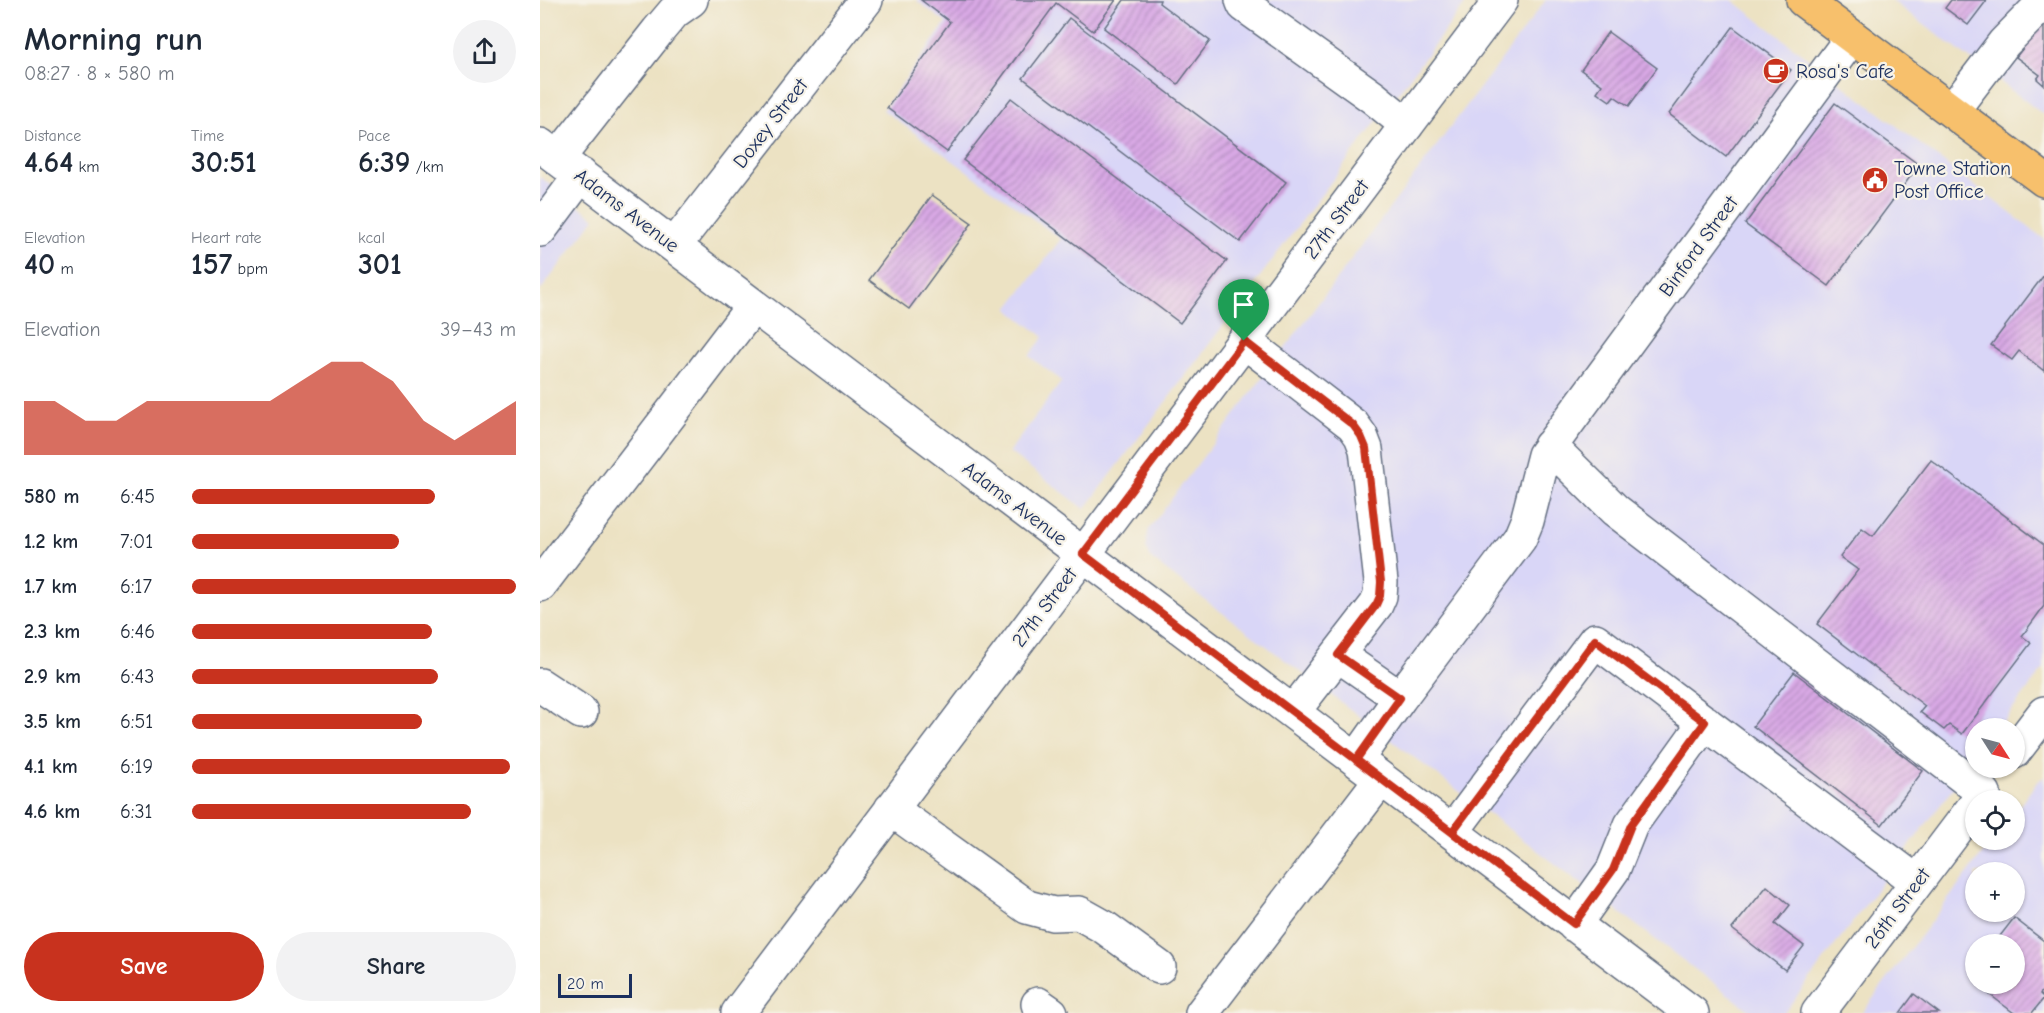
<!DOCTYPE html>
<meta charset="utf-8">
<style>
:root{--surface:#fff;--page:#f2f2f3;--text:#1f2937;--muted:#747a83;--accent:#c8321e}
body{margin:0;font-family:"Comic Neue",sans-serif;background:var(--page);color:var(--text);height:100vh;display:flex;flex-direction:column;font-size:22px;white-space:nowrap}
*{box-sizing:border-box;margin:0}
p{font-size:20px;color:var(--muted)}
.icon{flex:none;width:33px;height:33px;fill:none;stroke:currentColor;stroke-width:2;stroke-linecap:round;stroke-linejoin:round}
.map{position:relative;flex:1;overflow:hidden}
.panel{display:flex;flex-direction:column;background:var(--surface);width:540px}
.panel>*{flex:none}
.needle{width:39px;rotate:126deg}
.controls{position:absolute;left:1425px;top:718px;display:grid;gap:12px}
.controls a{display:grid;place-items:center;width:60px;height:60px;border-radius:50%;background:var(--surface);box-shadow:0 2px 4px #0004;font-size:30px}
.scale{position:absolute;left:18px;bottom:15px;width:74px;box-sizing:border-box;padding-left:6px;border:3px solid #1b2f5e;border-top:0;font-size:16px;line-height:21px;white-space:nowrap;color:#1b2f5e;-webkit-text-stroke:4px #f7f3e8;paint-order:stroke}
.pin{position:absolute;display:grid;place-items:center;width:51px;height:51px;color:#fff;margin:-62px -26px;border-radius:50% 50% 50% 0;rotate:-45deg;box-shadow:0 0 6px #0007}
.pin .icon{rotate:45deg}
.round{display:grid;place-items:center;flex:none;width:63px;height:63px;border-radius:32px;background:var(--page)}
.head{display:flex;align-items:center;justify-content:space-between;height:102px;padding:0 24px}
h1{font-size:33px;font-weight:700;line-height:45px}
.figures{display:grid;grid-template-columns:repeat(3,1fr);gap:9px;height:102px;padding:6px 24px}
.figures div{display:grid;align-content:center}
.figures b{font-size:30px;font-weight:700}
.figures small{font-size:16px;font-weight:400}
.figures p{font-size:16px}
.chart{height:168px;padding:12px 24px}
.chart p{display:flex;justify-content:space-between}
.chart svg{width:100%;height:108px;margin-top:6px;fill:var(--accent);opacity:.7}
.cta{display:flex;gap:12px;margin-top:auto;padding:12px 24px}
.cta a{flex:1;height:69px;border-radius:36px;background:var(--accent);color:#fff;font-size:24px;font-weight:700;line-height:69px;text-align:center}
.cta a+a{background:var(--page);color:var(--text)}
ul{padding:0 24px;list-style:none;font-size:20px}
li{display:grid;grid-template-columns:96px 72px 1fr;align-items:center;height:45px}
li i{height:15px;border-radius:8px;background:var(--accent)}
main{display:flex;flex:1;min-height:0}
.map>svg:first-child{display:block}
.built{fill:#d9d6f7;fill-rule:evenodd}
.building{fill:url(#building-hatch)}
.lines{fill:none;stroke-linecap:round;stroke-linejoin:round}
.minor-casing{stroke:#646e81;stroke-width:36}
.major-casing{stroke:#646e81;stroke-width:36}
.minor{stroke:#fff;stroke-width:33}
.major{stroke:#f7c06c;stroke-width:33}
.route-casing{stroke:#fff;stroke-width:12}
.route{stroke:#c8321e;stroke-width:8}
.labels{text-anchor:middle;stroke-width:4.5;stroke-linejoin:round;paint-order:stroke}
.poi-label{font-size:20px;fill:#1b2f5e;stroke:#f7f3e8;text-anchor:start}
.street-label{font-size:20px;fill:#1b2f5e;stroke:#f7f3e8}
</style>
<main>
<section class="panel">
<div class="head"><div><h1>Morning run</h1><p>08:27 · 8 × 580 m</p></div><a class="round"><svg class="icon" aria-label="share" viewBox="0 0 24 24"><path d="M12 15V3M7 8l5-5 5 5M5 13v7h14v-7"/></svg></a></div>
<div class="figures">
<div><p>Distance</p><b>4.64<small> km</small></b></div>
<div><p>Time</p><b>30:51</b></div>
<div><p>Pace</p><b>6:39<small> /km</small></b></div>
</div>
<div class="figures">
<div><p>Elevation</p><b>40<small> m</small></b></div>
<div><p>Heart rate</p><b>157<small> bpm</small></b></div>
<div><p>kcal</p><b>301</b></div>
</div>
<div class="chart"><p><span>Elevation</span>39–43 m</p>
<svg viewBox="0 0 160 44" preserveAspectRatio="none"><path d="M0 44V22L10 22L20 30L30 30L40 22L50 22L60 22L70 22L80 22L90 14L100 6L110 6L120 14L130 30L140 38L150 30L160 22V44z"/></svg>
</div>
<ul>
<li><b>580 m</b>6:45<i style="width:75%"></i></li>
<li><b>1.2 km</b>7:01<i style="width:64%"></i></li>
<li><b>1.7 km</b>6:17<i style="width:100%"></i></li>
<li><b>2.3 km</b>6:46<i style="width:74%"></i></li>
<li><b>2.9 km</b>6:43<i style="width:76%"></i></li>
<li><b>3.5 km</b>6:51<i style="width:71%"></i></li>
<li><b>4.1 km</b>6:19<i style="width:98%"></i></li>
<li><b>4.6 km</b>6:31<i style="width:86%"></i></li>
</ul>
<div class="cta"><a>Save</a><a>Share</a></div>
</section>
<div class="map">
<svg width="1504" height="1013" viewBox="0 0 1504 1013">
<defs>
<pattern id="building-hatch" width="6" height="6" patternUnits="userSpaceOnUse" patternTransform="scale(1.5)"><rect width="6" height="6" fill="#d9a9e5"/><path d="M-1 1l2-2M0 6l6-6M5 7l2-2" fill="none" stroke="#af8abd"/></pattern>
</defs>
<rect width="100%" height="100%" fill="#f7f3e8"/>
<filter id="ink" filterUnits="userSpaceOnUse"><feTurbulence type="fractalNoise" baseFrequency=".0167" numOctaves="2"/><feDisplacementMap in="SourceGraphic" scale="12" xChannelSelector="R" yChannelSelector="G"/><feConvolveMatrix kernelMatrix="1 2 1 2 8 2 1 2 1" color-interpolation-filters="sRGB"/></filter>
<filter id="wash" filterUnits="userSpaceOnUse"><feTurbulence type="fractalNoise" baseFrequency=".008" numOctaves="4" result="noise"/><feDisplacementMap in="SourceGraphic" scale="24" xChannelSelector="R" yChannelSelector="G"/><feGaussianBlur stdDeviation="1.35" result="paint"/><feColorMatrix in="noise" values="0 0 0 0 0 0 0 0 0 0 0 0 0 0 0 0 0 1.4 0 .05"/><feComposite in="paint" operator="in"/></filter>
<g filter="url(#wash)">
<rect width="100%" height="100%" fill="#ece2c3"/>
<path class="built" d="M 376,0 L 928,0 L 545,509 L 469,452 L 522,381 L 489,356 L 504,337 L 468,309 L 521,239 L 343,110 L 406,23 Z
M 1006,0 L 1192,0 L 1504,239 L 1504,668 L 1458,729 L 1436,729 L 1435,759 L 1244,1013 L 1213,1013 L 611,559 L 606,547 L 606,541 L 609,529 Z
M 1351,0 L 1504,0 L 1504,115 L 1462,83 Z
M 0,177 L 55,218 L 0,291 Z
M 1504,777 L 1504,1013 L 1322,1013 L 1453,840 L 1474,840 L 1475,812 L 1497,782 ZM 1436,873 L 1474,873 L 1474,912 L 1436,912 ZM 1436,945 L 1474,945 L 1474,984 L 1436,984 Z"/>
<g id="blocks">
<path class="building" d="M 381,0 L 576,0 L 553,31 L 516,3 L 407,152 L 347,108 L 410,22 Z
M 584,0 L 620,0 L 619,3 L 670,41 L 638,84 L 564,28 Z
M 1411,0 L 1447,0 L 1428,25 L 1405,8 Z
M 529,18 L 746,182 L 700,242 L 483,78 Z
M 1504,21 L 1504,85 L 1497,79 L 1500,75 L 1476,57 Z
M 1193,27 L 1251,70 L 1186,157 L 1129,114 Z
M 1068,32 L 1117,68 L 1089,106 L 1074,96 L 1070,101 L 1057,92 L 1062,85 L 1041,70 Z
M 471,98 L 687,261 L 640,323 L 423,160 Z
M 1295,103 L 1379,165 L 1289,286 L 1205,224 Z
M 392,195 L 432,223 L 369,309 L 329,280 Z
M 1504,275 L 1504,371 L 1479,351 L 1472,360 L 1451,345 Z
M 1391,460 L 1504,545 L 1504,606 L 1482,636 L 1491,643 L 1422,734 L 1409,725 L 1404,730 L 1380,712 L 1385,706 L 1277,624 L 1318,570 L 1300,557 L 1322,528 L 1333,536 Z
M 1254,672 L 1383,771 L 1342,825 L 1213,726 Z
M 1227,886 L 1250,905 L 1235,924 L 1264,946 L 1245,970 L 1192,929 Z
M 1474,918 L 1504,941 L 1504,989 L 1500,994 L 1504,998 L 1492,1013 L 1474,1013 L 1445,991 L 1451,984 L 1474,984 L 1474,945 L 1453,945 Z
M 1374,994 L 1399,1013 L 1360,1013 Z"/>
</g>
</g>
<g filter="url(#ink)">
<use href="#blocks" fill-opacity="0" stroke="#646e81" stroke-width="1.5"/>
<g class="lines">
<defs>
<path id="minor" d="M 702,0 L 704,5 L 834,98 L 867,125
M 1412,111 L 1464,43 L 1504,2
M 0,145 L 1152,1013
M 18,158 L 118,31 L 134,12 L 151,0
M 0,230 L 41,175
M 134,246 L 326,0
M 704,341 L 813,425 L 821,436 L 826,449 L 841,582 L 840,596 L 836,605 L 753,712
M 1010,446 L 1075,510 L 1444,793
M 0,585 L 213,306
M 798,655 L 860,698 L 816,760
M 0,685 L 41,712
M 860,698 L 980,538 L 987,521 L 1004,455 L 1312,37
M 1474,752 L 1504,713
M 351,809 L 487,907 L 513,914 L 539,913 L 564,927 L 619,967
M 912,832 L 1055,640 L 1377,882
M 1034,925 L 1073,870 L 1091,825 L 1165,722
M 498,1004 L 511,1013
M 198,1013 L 961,0
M 662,1013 L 841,779
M 1278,1013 L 1436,804"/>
<path id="major" d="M 1263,0 L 1504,180"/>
</defs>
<use href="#minor" class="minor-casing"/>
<use href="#major" class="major-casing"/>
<use href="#minor" class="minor"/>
<use href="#major" class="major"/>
</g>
</g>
<g class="lines" filter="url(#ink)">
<defs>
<path id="route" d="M 704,341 L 543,554 L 912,832 L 1055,640 L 1165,722 L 1091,825 L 1073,870 L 1034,924 C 962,870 889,815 816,760 L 860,698 L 798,655 L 836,605 L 840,596 L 841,582 L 826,448 L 821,436 L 813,425 L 704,341"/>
</defs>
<use href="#route" class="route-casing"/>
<use href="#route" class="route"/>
</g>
<defs>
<symbol id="cafe-disc" viewBox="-11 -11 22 22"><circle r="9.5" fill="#c8321e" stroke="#f7f3e8"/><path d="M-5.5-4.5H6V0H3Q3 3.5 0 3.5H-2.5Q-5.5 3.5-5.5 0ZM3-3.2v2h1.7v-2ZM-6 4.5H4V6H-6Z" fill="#fff"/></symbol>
<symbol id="civic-disc" viewBox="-11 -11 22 22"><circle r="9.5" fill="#c8321e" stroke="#f7f3e8"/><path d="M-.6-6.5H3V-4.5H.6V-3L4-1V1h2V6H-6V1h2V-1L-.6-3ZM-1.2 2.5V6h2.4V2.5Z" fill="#fff"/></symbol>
</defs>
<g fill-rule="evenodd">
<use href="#cafe-disc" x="1221" y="56" width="30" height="30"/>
<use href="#civic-disc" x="1320" y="165" width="30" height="30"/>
</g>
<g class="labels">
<g class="poi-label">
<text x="1256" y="78">Rosa's Cafe</text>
<text x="1354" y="175">Towne Station<tspan x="1354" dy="23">Post Office</tspan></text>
</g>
<g class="street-label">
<text transform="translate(230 123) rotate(-52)" y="7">Doxey Street</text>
<text transform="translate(87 210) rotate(37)" y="7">Adams Avenue</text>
<text transform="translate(796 219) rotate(-53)" y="7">27th Street</text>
<text transform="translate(1158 246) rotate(-54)" y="7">Binford Street</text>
<text transform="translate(475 503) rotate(37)" y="7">Adams Avenue</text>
<text transform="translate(504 607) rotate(-53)" y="7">27th Street</text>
<text transform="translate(1357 908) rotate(-53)" y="7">26th Street</text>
</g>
</g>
</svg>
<div class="controls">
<a><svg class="needle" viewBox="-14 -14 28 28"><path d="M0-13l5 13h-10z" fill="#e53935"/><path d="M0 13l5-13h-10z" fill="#747a83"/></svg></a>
<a><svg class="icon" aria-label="locate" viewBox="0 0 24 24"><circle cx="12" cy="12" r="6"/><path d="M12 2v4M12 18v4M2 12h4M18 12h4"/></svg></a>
<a>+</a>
<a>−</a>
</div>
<div class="scale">20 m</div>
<div class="pin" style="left:704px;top:341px;background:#1e9e55"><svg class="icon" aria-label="arrive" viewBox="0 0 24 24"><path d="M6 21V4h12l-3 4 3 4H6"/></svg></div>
</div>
</main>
